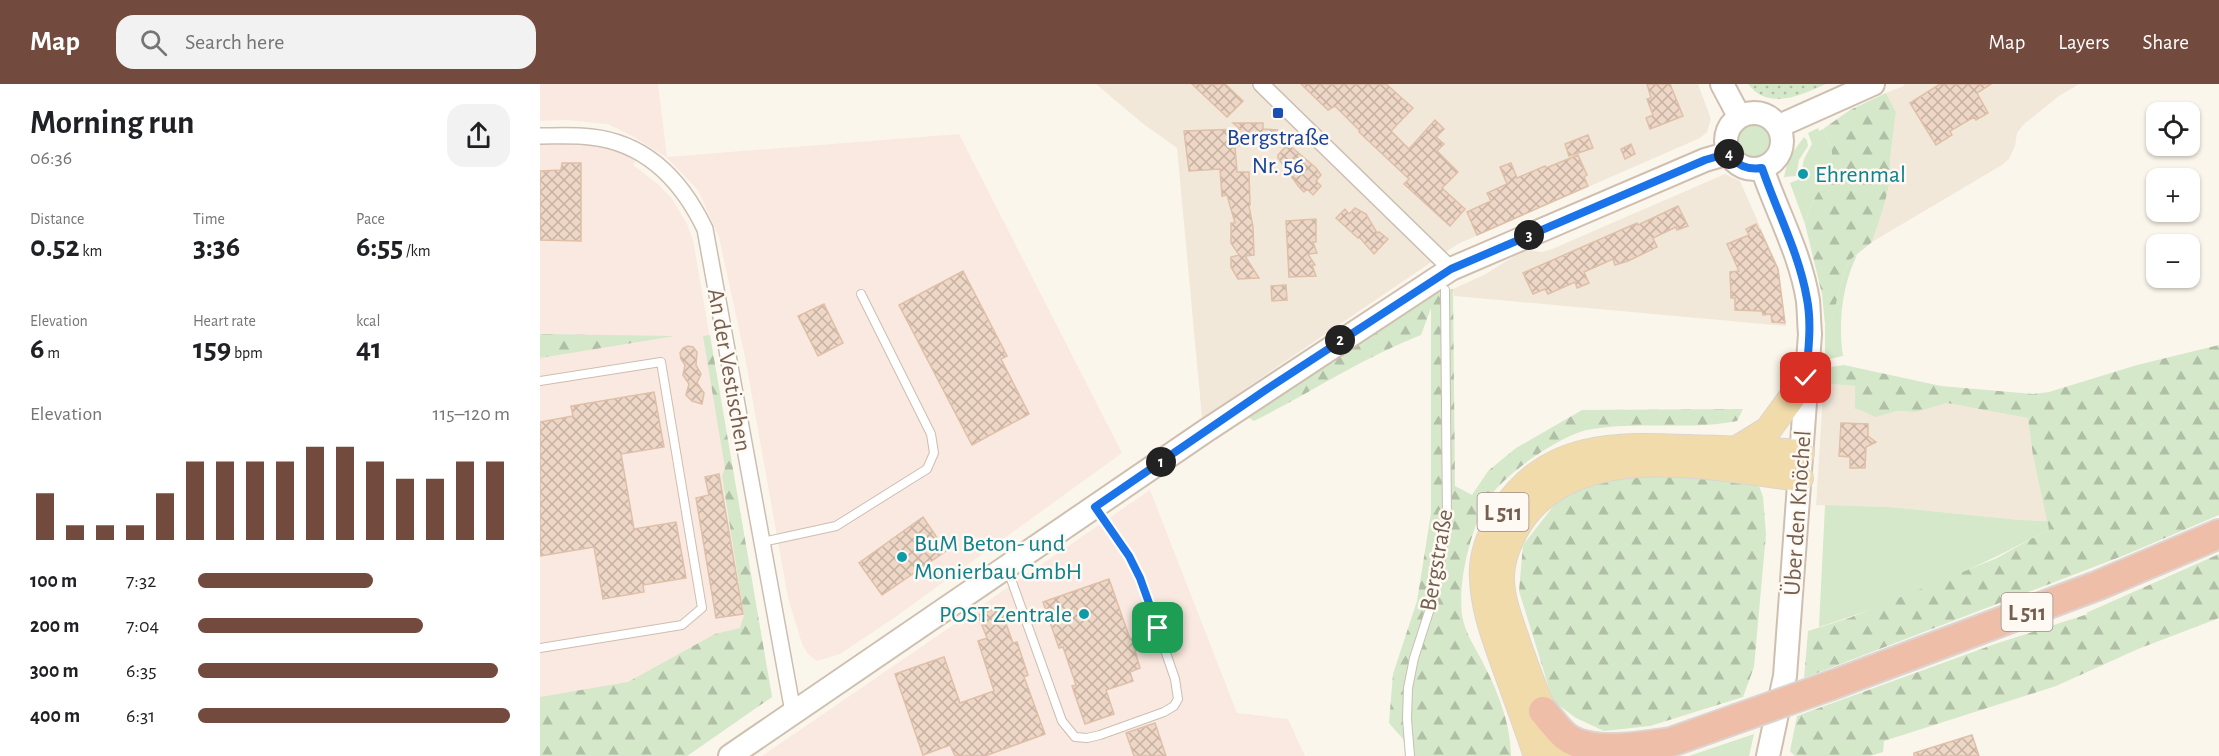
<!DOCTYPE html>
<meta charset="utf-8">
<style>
:root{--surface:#fff;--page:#f2f2f2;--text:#202124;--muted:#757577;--accent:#734b3e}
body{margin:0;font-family:"Alegreya Sans",sans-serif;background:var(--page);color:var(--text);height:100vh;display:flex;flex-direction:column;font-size:22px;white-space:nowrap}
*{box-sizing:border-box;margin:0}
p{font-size:20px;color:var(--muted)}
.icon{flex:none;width:33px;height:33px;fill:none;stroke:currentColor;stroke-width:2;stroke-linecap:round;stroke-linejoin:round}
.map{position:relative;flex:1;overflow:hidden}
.details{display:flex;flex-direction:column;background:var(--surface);width:540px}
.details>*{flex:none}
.controls{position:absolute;left:1606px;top:18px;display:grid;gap:12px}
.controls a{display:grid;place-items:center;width:54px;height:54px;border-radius:12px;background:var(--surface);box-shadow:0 2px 4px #0004;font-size:30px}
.pin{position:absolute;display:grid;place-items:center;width:51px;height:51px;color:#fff;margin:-26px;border-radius:12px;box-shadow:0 3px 9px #0006}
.km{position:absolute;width:30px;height:30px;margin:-15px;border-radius:50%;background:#222;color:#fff;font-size:16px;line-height:30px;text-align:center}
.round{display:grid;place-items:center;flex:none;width:63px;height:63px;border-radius:18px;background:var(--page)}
.head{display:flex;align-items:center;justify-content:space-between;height:102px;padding:0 30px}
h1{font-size:33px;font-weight:700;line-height:45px}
.stats{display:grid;grid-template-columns:repeat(3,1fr);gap:9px;height:102px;padding:6px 30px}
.stats div{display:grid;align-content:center}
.stats b{font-size:30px;font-weight:700}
.stats small{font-size:16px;font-weight:400}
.stats p{font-size:16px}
.chart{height:168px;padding:12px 30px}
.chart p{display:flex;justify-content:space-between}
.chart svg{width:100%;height:108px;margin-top:6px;stroke:var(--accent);stroke-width:6}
ul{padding:0 30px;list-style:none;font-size:20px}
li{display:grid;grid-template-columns:96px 72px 1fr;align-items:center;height:45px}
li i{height:15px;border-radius:8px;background:var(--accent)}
header{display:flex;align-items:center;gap:36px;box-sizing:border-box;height:84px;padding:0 30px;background:var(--accent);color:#fff}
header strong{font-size:28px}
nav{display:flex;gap:33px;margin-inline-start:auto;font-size:21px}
.search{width:420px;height:54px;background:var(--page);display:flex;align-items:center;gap:15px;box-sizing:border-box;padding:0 21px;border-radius:18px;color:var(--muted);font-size:22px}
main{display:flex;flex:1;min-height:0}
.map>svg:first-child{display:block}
.residential{fill:#f2e8da}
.commercial{fill:#fae9e0}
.grass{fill:#d5e8ca}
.forest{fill:url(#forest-firs)}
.park{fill:url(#park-dots)}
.building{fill:url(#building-cross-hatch);stroke:#dfbfa7;stroke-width:1.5}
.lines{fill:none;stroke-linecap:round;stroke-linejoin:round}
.lane-casing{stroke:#ccbeb2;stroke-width:10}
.street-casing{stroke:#ccbeb2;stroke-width:18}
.secondary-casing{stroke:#cfbfb0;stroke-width:26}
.primary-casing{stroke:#dbd5d2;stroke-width:28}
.highway-casing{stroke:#dbd5d2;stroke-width:32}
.lane{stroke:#fff;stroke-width:8}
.street{stroke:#fff;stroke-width:15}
.secondary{stroke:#fff;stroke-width:22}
.primary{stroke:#f2dbab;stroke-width:26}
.highway{stroke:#eebea9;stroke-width:28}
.highway-bridge-casing{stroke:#dbd5d2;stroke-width:32;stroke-linecap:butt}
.highway-bridge{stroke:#eebea9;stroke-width:28}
.route-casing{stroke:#fff;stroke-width:12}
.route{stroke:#1a73e8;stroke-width:8}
.transit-dot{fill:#1a4fb4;stroke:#fef9f2;stroke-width:2}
.culture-dot{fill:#0f9aa8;stroke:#fef9f2;stroke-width:2}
.labels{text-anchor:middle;stroke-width:5;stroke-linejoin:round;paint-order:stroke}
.shield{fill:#fef9f2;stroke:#9d8d81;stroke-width:1.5}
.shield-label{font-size:22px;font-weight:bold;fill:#745f50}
.transit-label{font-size:24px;fill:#164399;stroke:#fef9f2}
.culture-label{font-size:24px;fill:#0d838f;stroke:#fef9f2;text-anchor:start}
.street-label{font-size:24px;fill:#745f50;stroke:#fef9f2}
</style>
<header>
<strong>Map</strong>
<div class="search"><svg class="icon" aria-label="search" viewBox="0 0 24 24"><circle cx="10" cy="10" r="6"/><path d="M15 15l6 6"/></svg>Search here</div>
<nav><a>Map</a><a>Layers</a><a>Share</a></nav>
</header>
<main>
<section class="details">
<div class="head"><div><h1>Morning run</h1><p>06:36</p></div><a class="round"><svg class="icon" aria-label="share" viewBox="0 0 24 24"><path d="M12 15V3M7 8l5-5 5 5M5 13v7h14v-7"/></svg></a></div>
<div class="stats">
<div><p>Distance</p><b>0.52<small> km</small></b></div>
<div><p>Time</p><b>3:36</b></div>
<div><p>Pace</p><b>6:55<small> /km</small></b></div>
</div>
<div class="stats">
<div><p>Elevation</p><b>6<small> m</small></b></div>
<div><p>Heart rate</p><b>159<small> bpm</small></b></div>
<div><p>kcal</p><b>41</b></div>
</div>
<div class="chart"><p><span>Elevation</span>115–120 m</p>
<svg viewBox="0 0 160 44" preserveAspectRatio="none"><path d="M5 44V25M15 44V38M25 44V38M35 44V38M45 44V25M55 44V12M65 44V12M75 44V12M85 44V12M95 44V6M105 44V6M115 44V12M125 44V19M135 44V19M145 44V12M155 44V12"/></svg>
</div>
<ul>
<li><b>100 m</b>7:32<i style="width:56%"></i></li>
<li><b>200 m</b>7:04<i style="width:72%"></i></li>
<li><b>300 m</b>6:35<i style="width:96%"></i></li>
<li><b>400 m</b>6:31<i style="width:100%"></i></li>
</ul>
</section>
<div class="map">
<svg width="1679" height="672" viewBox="0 0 1679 672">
<defs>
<pattern id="forest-firs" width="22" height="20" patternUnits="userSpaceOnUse" patternTransform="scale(1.5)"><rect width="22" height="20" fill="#d5e8ca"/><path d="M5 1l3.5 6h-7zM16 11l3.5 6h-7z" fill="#b1bfa6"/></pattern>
<pattern id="park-dots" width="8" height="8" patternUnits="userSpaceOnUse" patternTransform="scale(1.5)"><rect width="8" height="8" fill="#d5e8ca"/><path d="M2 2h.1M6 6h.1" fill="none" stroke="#b1bfa6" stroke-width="1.8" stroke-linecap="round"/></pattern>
<pattern id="building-cross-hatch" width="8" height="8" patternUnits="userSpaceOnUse" patternTransform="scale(1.5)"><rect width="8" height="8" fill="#eed7c6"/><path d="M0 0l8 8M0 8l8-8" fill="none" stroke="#c5b2a3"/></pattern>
</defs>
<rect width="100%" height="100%" fill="#fbf6eb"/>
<path class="residential" d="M 556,0 L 1158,0 L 1171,35 L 1167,48 L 1160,54 L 918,160 L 662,334 L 637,64 L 602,39 Z
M 1364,0 L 1539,0 L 1519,12 L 1483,41 L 1477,49 L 1475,62 L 1469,75 L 1462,81 L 1332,158 L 1344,122 L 1351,92 L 1350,75 L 1356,28 L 1346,9 L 1364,2 Z
M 1185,90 L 1200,97 L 1238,183 L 1246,242 L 914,212 L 913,205 L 944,191 L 976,171 L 989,166 L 1002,168 L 1012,165 Z
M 1291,292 L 1292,300 L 1315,302 L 1356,327 L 1376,328 L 1407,319 L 1489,334 L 1493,372 L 1508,437 L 1480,436 L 1350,423 L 1276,421 L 1284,293 Z"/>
<path class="commercial" d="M 0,0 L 118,0 L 127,73 L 419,50 L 582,369 L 354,534 L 300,570 L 277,577 L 268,570 L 262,560 L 248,514 L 205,273 L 179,153 L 158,106 L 126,73 L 92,52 L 68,40 L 26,36 L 0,37 Z
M 0,60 L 58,62 L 92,73 L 96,76 L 93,81 L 119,101 L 132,115 L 147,140 L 153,156 L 232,613 L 147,672 L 0,672 Z
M 610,406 L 697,629 L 748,635 L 765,672 L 222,672 Z"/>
<path class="grass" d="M1196 56a17 17 0 1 1 34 0a17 17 0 1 1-34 0Z
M 1278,44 L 1279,47 L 1283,45 C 1309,87 1272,102 1265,140 L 1250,99 L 1260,95 L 1264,75 L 1272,60 L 1268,49 Z
M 1264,53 L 1267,56 L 1268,62 L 1259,76 L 1256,92 L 1244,93 L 1248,75 Z
M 1317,171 C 1302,202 1298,239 1303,272 L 1285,276 L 1285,240 L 1289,245 L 1305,185 L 1310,176 Z
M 1285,421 L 1350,423 L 1480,436 L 1508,437 L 1509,445 C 1437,485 1358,518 1279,543 Z
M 1214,650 L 1209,672 L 1149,672 Z"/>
<path class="forest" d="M 1346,9 L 1356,28 L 1350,75 L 1351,92 L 1344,122 L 1332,158 L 1310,176 L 1305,185 L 1289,246 L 1285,240 L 1282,210 L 1265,140 C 1272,102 1309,87 1283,45 L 1310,26 Z
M 913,205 L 915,402 L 932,411 L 948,387 L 976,364 L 1042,326 L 1203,325 L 1197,337 C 1148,347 1097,336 1047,346 C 1019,352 958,394 945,420 C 930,450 918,497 922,531 C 925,551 938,567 946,585 C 959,610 971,643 971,672 L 868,672 L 863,655 L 849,639 L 853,590 L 877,517 L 891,429 L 891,224 L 881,251 C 822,274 770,309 714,337 L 709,334 L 889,211 Z
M 0,250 L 135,252 L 0,274 Z
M 170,251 L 232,613 L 147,672 L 0,672 L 0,613 L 88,598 L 175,550 L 200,544 L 204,531 L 182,392 L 185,384 L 163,252 Z
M 1679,261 L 1679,431 L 1585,471 L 1264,594 L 1268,547 L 1309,534 L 1457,474 L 1509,445 L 1493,372 L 1488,334 L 1407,319 L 1376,328 L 1356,327 L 1336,333 L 1315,324 L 1315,302 L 1291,300 L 1291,283 L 1304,281 L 1401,302 L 1493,310 L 1509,308 L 1597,281 Z
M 1104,386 L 1218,399 L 1223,413 L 1226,450 L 1214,583 L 1203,613 L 1110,642 L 1064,647 L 1036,634 L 1013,617 L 979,507 L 983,461 L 1026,406 Z
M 1679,470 L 1679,534 L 1598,565 L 1516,602 L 1344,657 L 1343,668 L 1330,672 L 1255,672 L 1250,667 L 1257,632 L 1455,560 L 1548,530 L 1546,529 Z"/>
<path class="park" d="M 1208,0 L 1286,0 C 1262,11 1228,27 1208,0 Z"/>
<path class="building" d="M 652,0 L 685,0 L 703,17 L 687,33 Z
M 761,0 L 846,0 L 873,24 L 851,47 L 869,65 L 895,36 L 904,45 L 896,53 L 904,60 L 897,67 L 918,88 L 902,104 L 925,125 L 910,142 L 864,100 L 869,95 L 819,48 L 820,47 L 795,22 L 788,26 Z
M 1107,0 L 1130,0 L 1143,32 L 1110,45 L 1106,34 L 1113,31 L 1107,15 L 1111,14 Z
M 1400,0 L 1451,0 L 1437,9 L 1448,29 L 1436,36 L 1434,33 L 1410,47 L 1412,51 L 1396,61 L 1370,19 Z
M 693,39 L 723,39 L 723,45 L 738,46 L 710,57 L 703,57 L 703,60 L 695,63 L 697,88 L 709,88 L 710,121 L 709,122 L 713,143 L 714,171 L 705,172 L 719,194 L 698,195 L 691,183 L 691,173 L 699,171 L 691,159 L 691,139 L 695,139 L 687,111 L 682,112 L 680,85 L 649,87 L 644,47 L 700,45 Z
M 1048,51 L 1053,64 L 1029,72 L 1025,60 Z
M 748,60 L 776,84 L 781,91 L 776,97 L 781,102 L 773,111 L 767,105 L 764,108 L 759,103 L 738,74 L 738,71 Z
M 1091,60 L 1095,70 L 1085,75 L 1081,65 Z
M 1038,71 L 1047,91 L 1044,93 L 1048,102 L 937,151 L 927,128 L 951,117 L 947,109 L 967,100 L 960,83 L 971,79 L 977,94 L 1005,82 L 1006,84 Z
M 22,79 L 41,79 L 41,157 L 0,156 L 0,87 L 21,86 Z
M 1138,122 L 1148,142 L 1137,146 L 1136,143 L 1113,154 L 1117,163 L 1088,177 L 1075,181 L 1073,175 L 1044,188 L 1049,199 L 1037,204 L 1035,198 L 1008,210 L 1005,205 L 993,210 L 983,189 L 1097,139 L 1098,141 Z
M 815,124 L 826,130 L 837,149 L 839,148 L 848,155 L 834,170 L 820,154 L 818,154 L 796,134 L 805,125 L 809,130 Z
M 776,135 L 776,158 L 773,158 L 777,169 L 768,170 L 775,181 L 772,181 L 776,192 L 749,193 L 746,137 Z
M 1216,140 L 1219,146 L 1220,146 L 1238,185 L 1245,239 L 1232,238 L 1231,230 L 1223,231 L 1222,227 L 1195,226 L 1195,214 L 1191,214 L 1190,188 L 1199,187 L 1187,160 L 1209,151 L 1206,145 Z
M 423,187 L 467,272 L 461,275 L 489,330 L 432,361 L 359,221 Z
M 746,201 L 747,216 L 732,217 L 731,202 Z
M 284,220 L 303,259 L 278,272 L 258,232 Z
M 148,262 L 153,263 L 157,268 L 156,281 L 161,290 L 157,299 L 164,309 L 162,320 L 152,317 L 146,311 L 149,300 L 143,291 L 145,281 L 141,275 L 140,269 L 143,264 Z
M 114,308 L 124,363 L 81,370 L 94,445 L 136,438 L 146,494 L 103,501 L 104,508 L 63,515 L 54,463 L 0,472 L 0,338 L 33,332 L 31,322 Z
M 1301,339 L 1328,340 L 1328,352 L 1336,358 L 1326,363 L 1325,384 L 1310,384 L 1310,373 L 1299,372 Z
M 179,390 L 203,530 L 176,534 L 156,414 L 169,411 L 165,393 Z
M 383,433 L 406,467 L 342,511 L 319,479 Z
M 569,495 L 590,555 L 608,549 L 613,561 L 595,567 L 600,584 L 590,588 L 593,597 L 566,606 L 574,630 L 545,640 L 532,602 L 536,601 L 523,563 L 519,564 L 503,518 Z
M 460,523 L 473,559 L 477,558 L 488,591 L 484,593 L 505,650 L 445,672 L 415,672 L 410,661 L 383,671 L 355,590 L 404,573 L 420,619 L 454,607 L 438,557 L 447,554 L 438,531 Z
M 615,639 L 626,672 L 594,672 L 586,649 Z
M 1432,651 L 1439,672 L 1374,672 L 1374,669 Z"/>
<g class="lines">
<defs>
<path id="lane" d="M 0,297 L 121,278 L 162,524 L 142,541 L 0,564
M 222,458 L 296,442 L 387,385 L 394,369 L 391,350 L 321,210
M 467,484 L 522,637 L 535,653 L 547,654 L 560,651 L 624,628 L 634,622 L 638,615 L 635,595 L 600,494 L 589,473 L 557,426
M 870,672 L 867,635 L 868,604 L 874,574 L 896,506 L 907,436 L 905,206"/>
<path id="street" d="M 721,0 L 911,185
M 0,52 C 17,52 34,51 51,53 C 106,59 142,97 165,145 L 253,628"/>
<path id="secondary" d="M 1182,0 L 1199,32
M1186 57a28 28 0 1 1 56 0a28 28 0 1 1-56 0Z
M 1239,42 L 1333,0
M 1222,84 C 1237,128 1261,171 1268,217 C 1269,228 1269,239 1270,250 L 1245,592 L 1228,672
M 190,672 L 664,348 L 911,185 L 1165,76 L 1189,69"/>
<path id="primary" d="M 1197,365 L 1228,346 L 1266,294
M 997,672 C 987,642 976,612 965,582 C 955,553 944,526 943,494 C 941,470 952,446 964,426 C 1008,359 1077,361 1147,364 C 1185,365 1223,366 1261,369
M 1021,672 C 1006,635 991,599 978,561 C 971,539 960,515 961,491 C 962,468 975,442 990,425 C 1054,355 1176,384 1260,394"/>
<path id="highway" d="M 1292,601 L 1559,501 L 1679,450
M 1003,627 C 1010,635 1017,645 1025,652 C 1050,672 1102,662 1131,658
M 1114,664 L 1196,635"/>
</defs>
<use href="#lane" class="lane-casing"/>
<use href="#street" class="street-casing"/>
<use href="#secondary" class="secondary-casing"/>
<use href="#primary" class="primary-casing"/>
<use href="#highway" class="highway-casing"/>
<use href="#lane" class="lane"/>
<use href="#street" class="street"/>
<use href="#secondary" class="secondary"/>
<use href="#primary" class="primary"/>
<use href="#highway" class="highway"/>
<defs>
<path id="highway-bridge" d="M 1196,635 L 1292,601"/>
</defs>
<use href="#highway-bridge" class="highway-bridge-casing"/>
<use href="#highway-bridge" class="highway-bridge"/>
</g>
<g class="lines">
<defs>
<path id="route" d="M 618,544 L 600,494 L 589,472 L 555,423 L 727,305 L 911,185 L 1165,76 L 1189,69 C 1197,82 1207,86 1222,84 C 1237,128 1259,169 1267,215 C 1272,241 1268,268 1266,294"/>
</defs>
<use href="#route" class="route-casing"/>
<use href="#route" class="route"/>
</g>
<rect class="transit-dot" x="732" y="23" width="12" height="12" rx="3"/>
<g class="culture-dot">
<circle cx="1263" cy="90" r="6"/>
<circle cx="362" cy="473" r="6"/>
<circle cx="544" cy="530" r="6"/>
</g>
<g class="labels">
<g class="shield">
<rect x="937.5" y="409" width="51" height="38" rx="4.5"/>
<rect x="1461.5" y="509" width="51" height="38" rx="4.5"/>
</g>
<g class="shield-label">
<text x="963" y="436">L 511</text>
<text x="1487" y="536">L 511</text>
</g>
<g class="transit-label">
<text x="738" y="61">Bergstraße<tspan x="738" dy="28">Nr. 56</tspan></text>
</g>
<g class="culture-label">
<text x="1275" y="98">Ehrenmal</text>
<text x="374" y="467">BuM Beton- und<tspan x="374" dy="28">Monierbau GmbH</tspan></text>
<text x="532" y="538" text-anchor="end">POST Zentrale</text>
</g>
<g class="street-label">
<text transform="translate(190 286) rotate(80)" y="8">An der Vestischen</text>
<text transform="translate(1257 429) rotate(-86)" y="8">Über den Knöchel</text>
<text transform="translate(896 476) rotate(-80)" y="8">Bergstraße</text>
</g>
</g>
</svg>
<div class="controls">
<a><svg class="icon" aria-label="locate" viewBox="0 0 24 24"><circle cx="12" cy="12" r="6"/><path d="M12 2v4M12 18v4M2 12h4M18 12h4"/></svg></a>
<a>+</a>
<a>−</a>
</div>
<div class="pin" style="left:618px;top:544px;background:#1e9e55"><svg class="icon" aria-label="arrive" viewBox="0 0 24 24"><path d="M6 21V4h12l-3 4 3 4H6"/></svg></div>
<div class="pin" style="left:1266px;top:294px;background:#d93025"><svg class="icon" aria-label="check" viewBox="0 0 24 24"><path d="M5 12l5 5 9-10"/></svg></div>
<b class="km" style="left:621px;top:378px">1</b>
<b class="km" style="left:800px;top:256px">2</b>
<b class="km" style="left:989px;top:151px">3</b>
<b class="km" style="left:1189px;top:70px">4</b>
</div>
</main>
